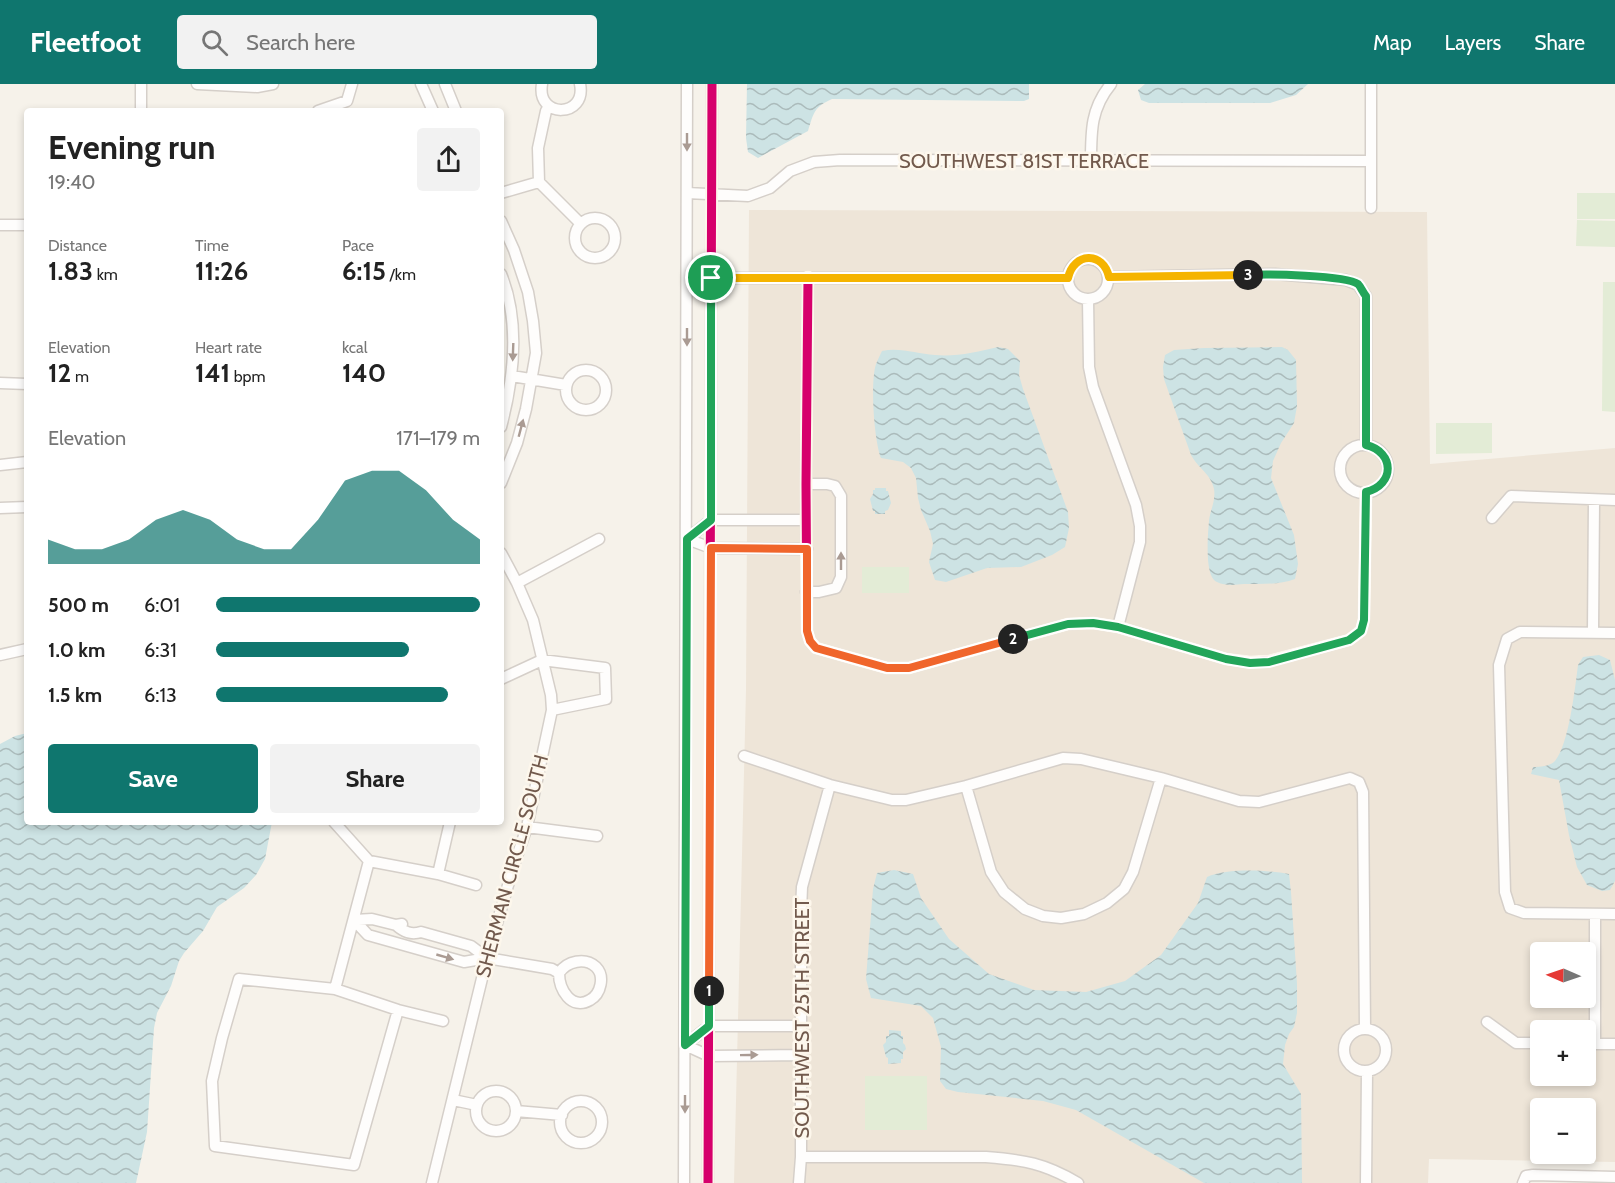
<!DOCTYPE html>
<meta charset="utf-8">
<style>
:root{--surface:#fff;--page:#f2f2f2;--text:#222;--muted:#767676;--accent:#0f766e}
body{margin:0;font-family:Cabin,sans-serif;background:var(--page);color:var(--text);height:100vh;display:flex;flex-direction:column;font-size:22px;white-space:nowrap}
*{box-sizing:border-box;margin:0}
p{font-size:20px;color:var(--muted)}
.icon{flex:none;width:33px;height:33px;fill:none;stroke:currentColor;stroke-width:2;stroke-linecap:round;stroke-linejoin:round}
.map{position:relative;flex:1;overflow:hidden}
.sheet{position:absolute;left:24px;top:24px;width:480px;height:717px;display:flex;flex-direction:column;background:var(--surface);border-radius:6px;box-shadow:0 3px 9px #0003}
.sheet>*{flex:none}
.needle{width:39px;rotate:272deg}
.buttons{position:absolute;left:1530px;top:858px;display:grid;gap:12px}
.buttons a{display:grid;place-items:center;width:66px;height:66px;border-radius:6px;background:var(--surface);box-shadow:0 3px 9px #0003;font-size:30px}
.pin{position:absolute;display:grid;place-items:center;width:51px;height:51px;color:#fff;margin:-26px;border:3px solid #fff;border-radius:50%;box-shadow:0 2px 6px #0007}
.km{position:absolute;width:30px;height:30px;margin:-15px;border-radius:50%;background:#222;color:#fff;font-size:16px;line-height:30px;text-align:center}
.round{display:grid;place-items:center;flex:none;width:63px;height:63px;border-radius:6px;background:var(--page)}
.overview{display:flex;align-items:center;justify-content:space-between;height:102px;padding:0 24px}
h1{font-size:33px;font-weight:700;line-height:45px}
.figures{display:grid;grid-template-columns:repeat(3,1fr);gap:9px;height:102px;padding:6px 24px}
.figures div{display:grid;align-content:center}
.figures b{font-size:26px;font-weight:700}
.figures small{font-size:16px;font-weight:400}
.figures p{font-size:16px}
.chart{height:168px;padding:12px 24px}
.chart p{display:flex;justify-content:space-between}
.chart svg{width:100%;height:108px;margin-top:6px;fill:var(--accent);opacity:.7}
.action{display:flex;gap:12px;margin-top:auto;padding:12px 24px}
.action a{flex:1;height:69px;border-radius:6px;background:var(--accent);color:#fff;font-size:24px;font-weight:700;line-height:69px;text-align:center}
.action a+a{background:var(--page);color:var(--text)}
ul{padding:0 24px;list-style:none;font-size:20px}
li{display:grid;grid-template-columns:96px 72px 1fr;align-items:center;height:45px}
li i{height:15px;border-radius:8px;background:var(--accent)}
header{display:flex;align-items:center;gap:36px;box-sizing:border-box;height:84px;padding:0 30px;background:var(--accent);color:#fff}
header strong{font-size:28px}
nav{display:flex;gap:33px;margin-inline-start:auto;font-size:21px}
.search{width:420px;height:54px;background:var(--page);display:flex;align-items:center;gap:15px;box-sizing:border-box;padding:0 21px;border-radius:6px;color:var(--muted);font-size:22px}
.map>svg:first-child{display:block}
.residential{fill:#eee5d8;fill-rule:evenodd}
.pitch{fill:#e3ecd6}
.water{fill:url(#water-waves)}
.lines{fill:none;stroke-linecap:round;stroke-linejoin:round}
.minor-casing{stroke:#d5cfc9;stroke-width:13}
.minor{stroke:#fefdfc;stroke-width:10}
.cycleway-casing{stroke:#fdf7ec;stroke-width:13}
.cycleway{stroke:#d6006c;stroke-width:9}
.oneway{fill:#aa9b93}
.split-1-casing{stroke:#fff;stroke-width:12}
.split-2-casing{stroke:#fff;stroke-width:12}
.split-3-casing{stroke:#fff;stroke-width:12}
.split-4-casing{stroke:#fff;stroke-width:12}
.split-1{stroke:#22a559;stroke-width:8}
.split-2{stroke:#f0652b;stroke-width:8}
.split-3{stroke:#22a559;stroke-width:8}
.split-4{stroke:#f5b400;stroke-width:8}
.labels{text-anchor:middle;stroke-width:5;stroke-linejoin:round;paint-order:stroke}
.street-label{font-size:20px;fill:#725a4d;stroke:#fdf7ec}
</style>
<header>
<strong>Fleetfoot</strong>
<div class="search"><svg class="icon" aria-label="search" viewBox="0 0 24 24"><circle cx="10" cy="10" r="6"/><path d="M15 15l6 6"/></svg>Search here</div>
<nav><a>Map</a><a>Layers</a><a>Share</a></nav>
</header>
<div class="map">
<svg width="1615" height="1099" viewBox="0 0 1615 1099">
<defs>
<pattern id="water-waves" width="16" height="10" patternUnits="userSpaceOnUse" patternTransform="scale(1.5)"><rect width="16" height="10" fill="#cde3e4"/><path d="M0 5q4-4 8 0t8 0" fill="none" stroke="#abbbbb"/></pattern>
</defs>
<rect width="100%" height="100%" fill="#f6f2ea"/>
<path class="residential" d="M 749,126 L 1427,128 L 1430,380 L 1615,364 L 1615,1078 L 1429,1075 L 1428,1099 L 734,1099 L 746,606 ZM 1540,868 L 1586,868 L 1586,914 L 1540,914 ZM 1540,946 L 1586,946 L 1586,992 L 1540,992 ZM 1540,1024 L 1586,1024 L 1586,1070 L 1540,1070 Z"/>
<path class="pitch" d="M 1577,109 L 1615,109 L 1615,135 L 1577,135 Z
M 1577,136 L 1615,137 L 1615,163 L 1576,162 Z
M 1603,198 L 1615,198 L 1615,328 L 1602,327 Z
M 1436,339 L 1492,339 L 1492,369 L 1436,370 Z
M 862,483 L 909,483 L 909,509 L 862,509 Z
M 865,992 L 927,992 L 927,1046 L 865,1046 Z"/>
<path class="water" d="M 747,0 L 1029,0 L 1029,15 L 1024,17 L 832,15 C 814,23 814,28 808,47 L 758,74 L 748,68 L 746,54 Z
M 1145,0 L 1308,0 L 1296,11 L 1270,19 L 1149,19 L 1141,16 L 1138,6 Z
M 998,263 L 1008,265 L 1020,277 L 1019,291 L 1023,305 L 1068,428 L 1069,444 L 1065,463 L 1052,471 L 1021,483 L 987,484 L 946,498 L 935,496 L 929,478 L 933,460 L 930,447 L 921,426 L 918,414 L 916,394 L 911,384 L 903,378 L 881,374 C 874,356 870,298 876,280 C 878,275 880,271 882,267 C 900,263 917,270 935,271 C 955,273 978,268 998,263 Z
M 1282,263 L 1288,266 L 1296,276 L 1297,322 L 1294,339 L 1281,359 L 1273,377 L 1271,394 L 1294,451 L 1298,480 L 1295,495 C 1279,501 1261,500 1244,500 C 1235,501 1225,502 1217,498 C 1204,493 1208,449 1209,437 C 1210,426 1216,417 1214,405 C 1211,390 1198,384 1191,371 L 1164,295 L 1163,283 L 1165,271 L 1174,266 L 1204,264 Z
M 875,404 L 886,404 L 886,407 L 888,407 L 891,419 L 888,426 L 885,427 L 885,430 L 875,430 L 875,427 L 873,427 L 870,415 L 873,410 L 873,406 L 875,406 Z
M 1599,571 L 1610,576 L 1615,596 L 1615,797 L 1610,806 L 1602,807 L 1587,801 L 1577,783 L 1569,751 L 1559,696 L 1531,690 L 1533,683 C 1541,683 1550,682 1555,677 C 1569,660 1575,604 1578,581 L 1583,573 Z
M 27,649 L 27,738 L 272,738 L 265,775 L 256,791 L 244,804 L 217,823 L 203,847 L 184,869 L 179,877 L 171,902 L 157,929 L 154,944 L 147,1048 L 136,1099 L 0,1099 L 0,660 L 15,652 Z
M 894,786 L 913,790 L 921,814 L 949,855 L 989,890 L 1034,906 L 1086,908 L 1125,897 L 1161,871 L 1198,819 L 1207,793 C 1227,784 1267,786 1289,790 L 1291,808 L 1297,900 L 1297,929 L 1294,943 L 1289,950 L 1285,961 L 1283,980 L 1301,1010 L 1302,1099 L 1204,1099 L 1076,1026 L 1043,1017 L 958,1008 L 946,1005 L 940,997 L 941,963 L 933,934 L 921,922 L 871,914 L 866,895 L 873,805 L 877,789 Z
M 889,946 L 901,947 L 901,952 L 903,952 L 903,959 L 905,961 L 906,965 L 903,968 L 903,975 L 901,975 L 901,979 L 888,980 L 888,974 L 886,973 L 883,961 L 886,958 L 886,952 L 889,952 Z"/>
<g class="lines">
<defs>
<path id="minor" d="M 197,0 L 257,3 L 273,0
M 421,0 L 433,27
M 445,0 L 456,27
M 542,0 C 536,35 587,34 580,0
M 1371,0 L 1371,124
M 549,22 L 546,27 L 538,64 L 539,98 L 580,139
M 141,27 L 141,0
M 318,27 L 347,17 L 352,0
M 1091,77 C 1091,47 1091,24 1111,0
M 501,109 L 539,98
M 687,109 L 748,112 L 770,104 L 790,87 L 814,78 L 840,76 L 1370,77
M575 154a20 20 0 1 1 40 0a20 20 0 1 1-40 0Z
M 501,137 L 514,166 L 528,208 L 533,237 L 536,269 L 526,325 L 517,359 L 501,399
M 0,141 L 27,141
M1068 195a20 20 0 1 1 40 0a20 20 0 1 1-40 0Z
M 501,190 C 520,237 514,294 501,343
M 808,193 L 806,400 L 807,547 L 810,557 L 816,564 L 887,584 L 909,584 L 1068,540 L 1093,539 L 1118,543 L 1226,575 L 1250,578 L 1269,577 L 1349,556 L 1361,547 L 1364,535 L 1366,408
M 1109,193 L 1275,190 L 1346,196 L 1358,201 L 1366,212 L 1366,361
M 711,194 L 1068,194
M 1088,215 L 1089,283 L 1093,303 L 1136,421 L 1140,442 L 1140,458 L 1118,543
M566 306a20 20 0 1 1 40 0a20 20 0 1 1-40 0Z
M 512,292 L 566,301
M 0,299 L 27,300
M1340 385a24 24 0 1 1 48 0a24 24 0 1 1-48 0Z
M 0,381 L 27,378
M 806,400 L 827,400 L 835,402 L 841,412 L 841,493 L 836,504 L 819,508 L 806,508
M 0,424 L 27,423
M 1492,434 L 1511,412 L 1615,416
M 806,436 L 711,436 L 687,455 L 711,464 L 807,465
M 517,499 L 599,455
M 1593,548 L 1594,416
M 1615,549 L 1520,548 L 1507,555 L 1499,581 L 1505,808 L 1510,824 L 1524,829 L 1615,830
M 0,571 L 27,565
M 501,595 L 542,576 L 605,584 L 606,615 L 552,626
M 744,672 L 830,701 L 892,716 L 906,716 L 966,702 L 1063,674 L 1081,675 L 1161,694 L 1239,717 L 1259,718 L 1350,694 L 1359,698 L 1363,708 L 1365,945
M 966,702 L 991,788 L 1004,808 L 1025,825 L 1043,832 L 1061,834 L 1084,830 L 1107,819 L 1124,805 L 1133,788 L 1161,694
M 334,738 L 369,777 L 438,790 L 476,801
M 527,743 L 597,752
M 438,790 L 450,738
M 354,836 L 368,851 L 464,878 L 487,874 L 552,885 L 559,889 C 559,905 571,927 590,916 C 601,910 605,892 596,883 C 585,873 567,877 559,889
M 354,836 L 372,835 L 396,841 L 402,840
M 396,841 C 404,848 411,851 421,848 L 471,862 L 487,874
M 335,905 L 369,777
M 398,926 L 354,1081 L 215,1062 L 212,997 L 222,954 L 239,895 L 335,905 L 398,926 L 443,937
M 1487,938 L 1516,959 L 1540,959
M 800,942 L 709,942 L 685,961 L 709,972 L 800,971
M1344 966a21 21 0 1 1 42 0a21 21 0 1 1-42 0Z
M 1586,960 L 1615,960
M 1595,960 L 1595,831
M476 1027a20 20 0 1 1 40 0a20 20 0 1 1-40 0Z
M 453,1016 L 477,1021
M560 1038a21 21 0 1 1 42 0a21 21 0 1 1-42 0Z
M 516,1027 L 562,1031
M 801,1073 L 986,1073 C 1024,1076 1044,1079 1078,1099
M 432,1099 L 487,874 L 513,784 L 527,743 L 552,626 L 551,611 L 533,536 L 517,499 L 501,469
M 684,1099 L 687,0
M 708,1099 L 712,0
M 799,1099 L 801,1073 L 801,827 L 802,803 L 830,701
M 1366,1099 L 1367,988
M 1523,1099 L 1526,1092 L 1533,1091 L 1615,1093"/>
</defs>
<use href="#minor" class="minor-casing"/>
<use href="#minor" class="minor"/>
<defs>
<path id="cycleway" d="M 808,193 L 806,400 L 807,547 L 810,557 L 816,564 L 887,584 L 909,584 L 1068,540 L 1093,539 L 1118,543 L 1226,575 L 1250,578 L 1269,577 L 1349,556 L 1361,547 L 1364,535 L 1366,408
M 708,1099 L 712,0"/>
</defs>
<use href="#cycleway" class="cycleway-casing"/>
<use href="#cycleway" class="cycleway"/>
</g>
<defs><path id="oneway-solid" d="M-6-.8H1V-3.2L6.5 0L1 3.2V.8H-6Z" transform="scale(1.5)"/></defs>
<g class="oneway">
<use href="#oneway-solid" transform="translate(687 58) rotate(90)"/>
<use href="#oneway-solid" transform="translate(687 253) rotate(90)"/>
<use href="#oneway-solid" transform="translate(513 268) rotate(92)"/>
<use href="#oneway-solid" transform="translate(521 344) rotate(-75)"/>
<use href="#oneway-solid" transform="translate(841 477) rotate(-90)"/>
<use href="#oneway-solid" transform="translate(445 873) rotate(16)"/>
<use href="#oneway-solid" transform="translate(749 971) rotate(-1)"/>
<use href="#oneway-solid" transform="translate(685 1020) rotate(90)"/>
</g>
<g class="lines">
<defs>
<path id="split-1" d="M 709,907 L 709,942 L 685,961 L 687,455 L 711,436 L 711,194"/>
<path id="split-2" d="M 709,907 L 711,464 L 807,465 L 807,547 L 810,557 L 816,564 L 887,584 L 909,584 L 1013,555"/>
<path id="split-3" d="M 1013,555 L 1068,540 L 1093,539 L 1118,543 L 1226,575 L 1250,579 L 1269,578 L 1349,556 L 1361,547 L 1364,536 L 1366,408 C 1395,401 1395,368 1366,361 L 1366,212 C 1363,209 1361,203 1358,200 C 1345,191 1267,190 1248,191"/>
<path id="split-4" d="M 711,194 L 1068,194 C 1074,168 1103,167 1109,193 L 1248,191"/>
</defs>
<use href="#split-1" class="split-1-casing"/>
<use href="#split-2" class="split-2-casing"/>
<use href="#split-3" class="split-3-casing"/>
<use href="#split-4" class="split-4-casing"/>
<use href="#split-1" class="split-1"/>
<use href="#split-2" class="split-2"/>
<use href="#split-3" class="split-3"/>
<use href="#split-4" class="split-4"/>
</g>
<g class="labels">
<g class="street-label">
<text x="1024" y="84">SOUTHWEST 81ST TERRACE</text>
<text transform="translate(512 782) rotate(-75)" y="7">SHERMAN CIRCLE SOUTH</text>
<text transform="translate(802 934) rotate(-90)" y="7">SOUTHWEST 25TH STREET</text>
</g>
</g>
</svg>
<div class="buttons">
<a><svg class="needle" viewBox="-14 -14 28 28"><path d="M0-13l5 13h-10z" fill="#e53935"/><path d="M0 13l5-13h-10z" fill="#767676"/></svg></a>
<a>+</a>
<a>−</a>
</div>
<div class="pin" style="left:711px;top:194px;background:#1e9e55"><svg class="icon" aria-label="arrive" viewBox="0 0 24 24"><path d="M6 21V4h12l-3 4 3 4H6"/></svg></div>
<b class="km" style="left:709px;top:907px">1</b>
<b class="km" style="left:1013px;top:555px">2</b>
<b class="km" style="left:1248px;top:191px">3</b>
<section class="sheet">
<div class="overview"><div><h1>Evening run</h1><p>19:40</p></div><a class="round"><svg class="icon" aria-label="share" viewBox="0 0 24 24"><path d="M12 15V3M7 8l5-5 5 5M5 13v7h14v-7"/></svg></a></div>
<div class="figures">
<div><p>Distance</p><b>1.83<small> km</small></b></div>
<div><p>Time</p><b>11:26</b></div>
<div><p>Pace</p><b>6:15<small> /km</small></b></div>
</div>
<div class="figures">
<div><p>Elevation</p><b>12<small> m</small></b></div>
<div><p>Heart rate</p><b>141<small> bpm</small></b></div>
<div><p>kcal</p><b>140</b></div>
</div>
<div class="chart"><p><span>Elevation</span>171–179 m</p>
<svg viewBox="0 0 160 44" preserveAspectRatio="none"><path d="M0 44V34L10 38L20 38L30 34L40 26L50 22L60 26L70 34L80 38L90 38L100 26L110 10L120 6L130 6L140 14L150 26L160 34V44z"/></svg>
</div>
<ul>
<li><b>500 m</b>6:01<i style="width:100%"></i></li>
<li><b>1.0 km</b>6:31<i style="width:73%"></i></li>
<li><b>1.5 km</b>6:13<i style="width:88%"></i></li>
</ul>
<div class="action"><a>Save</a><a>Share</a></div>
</section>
</div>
